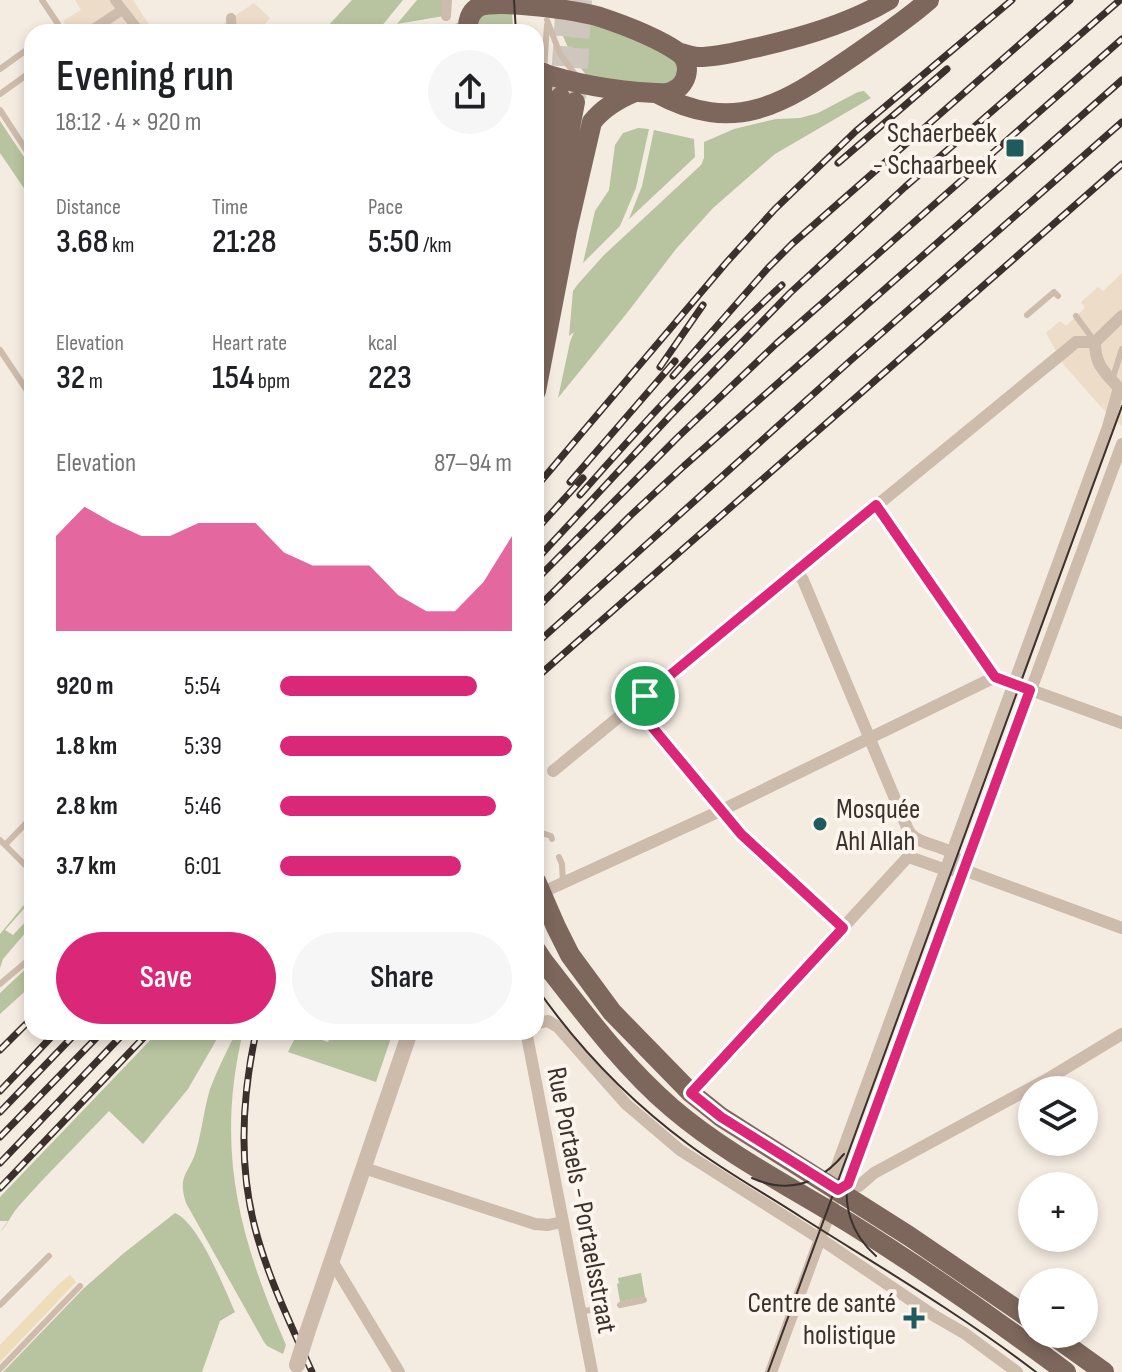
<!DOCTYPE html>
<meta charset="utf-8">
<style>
:root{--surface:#fff;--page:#f6f6f6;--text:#202124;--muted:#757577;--accent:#db2777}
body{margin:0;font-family:"Sofia Sans Condensed",sans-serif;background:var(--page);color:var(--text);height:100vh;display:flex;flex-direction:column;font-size:30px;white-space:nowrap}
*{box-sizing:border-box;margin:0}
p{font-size:26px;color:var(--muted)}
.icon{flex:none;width:44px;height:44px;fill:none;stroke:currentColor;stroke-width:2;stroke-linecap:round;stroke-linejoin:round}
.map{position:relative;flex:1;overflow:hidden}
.side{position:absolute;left:24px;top:24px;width:520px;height:1016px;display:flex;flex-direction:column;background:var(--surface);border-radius:24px;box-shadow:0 4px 12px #0003}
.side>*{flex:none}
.controls{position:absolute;left:1018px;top:1076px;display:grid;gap:16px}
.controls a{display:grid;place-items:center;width:80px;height:80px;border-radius:50%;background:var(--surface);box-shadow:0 4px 12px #0003;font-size:40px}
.pin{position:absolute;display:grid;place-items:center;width:68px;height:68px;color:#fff;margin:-34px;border:4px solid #fff;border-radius:50%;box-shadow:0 2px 8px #0007}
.round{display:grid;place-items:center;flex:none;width:84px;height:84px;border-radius:42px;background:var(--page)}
.overview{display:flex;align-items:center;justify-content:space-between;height:136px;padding:0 32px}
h1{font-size:44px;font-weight:600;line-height:60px}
.metrics{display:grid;grid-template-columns:repeat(3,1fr);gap:12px;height:136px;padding:8px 32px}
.metrics div{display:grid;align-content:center}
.metrics b{font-size:34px;font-weight:600}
.metrics small{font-size:22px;font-weight:400}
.metrics p{font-size:22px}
.chart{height:224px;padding:16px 32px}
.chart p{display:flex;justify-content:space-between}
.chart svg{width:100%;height:144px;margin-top:8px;fill:var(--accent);opacity:.7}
.button{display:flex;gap:16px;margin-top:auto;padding:16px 32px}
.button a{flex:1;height:92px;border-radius:48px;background:var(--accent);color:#fff;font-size:32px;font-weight:600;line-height:92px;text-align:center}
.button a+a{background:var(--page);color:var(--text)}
ul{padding:0 32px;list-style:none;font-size:26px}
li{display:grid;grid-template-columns:128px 96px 1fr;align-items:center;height:60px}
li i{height:20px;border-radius:10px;background:var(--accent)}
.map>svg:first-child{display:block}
.green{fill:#b8c4a0}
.sand{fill:#efdcb8}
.plaza{fill:#ecdcc8}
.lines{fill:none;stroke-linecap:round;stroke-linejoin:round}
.primary-tunnel{stroke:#cfc6bd;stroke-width:20;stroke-dasharray:20 10;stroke-linecap:butt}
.service{stroke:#cdbbac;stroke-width:6}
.pedestrian{stroke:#cdbbac;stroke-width:10}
.minor{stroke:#cdbbac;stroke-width:12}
.tertiary{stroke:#cdbbac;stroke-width:16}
.primary{stroke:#7d675c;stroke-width:20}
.tram{stroke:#3b302b;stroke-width:2}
.rail-casing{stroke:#3b302b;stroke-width:7}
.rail{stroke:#fbf5ee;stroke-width:4;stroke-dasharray:12;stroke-linecap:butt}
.tertiary-bridge{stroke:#cdbbac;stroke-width:16}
.route-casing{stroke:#fff;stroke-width:16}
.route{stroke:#db2777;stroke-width:10}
.poi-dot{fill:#1f5a5e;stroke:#fbf5ee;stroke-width:3}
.labels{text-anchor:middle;stroke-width:8;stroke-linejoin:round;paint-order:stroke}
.poi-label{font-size:28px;fill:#3b302b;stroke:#fbf5ee;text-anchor:end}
.street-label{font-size:28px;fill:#3b302b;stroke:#fbf5ee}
</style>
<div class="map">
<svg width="1122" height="1372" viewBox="0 0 1122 1372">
<rect width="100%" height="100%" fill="#f4ebe1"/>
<path class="green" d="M 352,0 L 403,0 L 381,27 L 350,32 L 325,32 L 325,29 Z
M 417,0 L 445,0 L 444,16 L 397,24 Z
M 512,11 L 513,32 L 476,32 L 478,16 Z
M 557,16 L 606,27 L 675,58 L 682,71 L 669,85 L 589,78 C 572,59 563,41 557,16 Z
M 864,91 L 871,98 L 775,154 L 713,208 L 676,249 L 627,313 L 558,398 L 570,342 L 574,332 L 569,336 L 573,291 L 578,284 L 604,255 L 701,165 L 704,158 L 704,142 L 734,129 L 776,119 L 800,118 L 818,113 L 858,92 Z
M 0,121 L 32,169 L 32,200 L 0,153 Z
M 638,128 L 649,129 L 636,188 L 620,226 L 583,263 L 595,211 L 609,190 L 615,145 L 623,133 Z
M 654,130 L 694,139 L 695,157 L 629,219 L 642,186 Z
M 32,899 L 32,903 L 30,902 L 5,930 L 13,935 L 32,915 L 32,925 L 3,959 L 0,968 L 0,934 L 28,900 Z
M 32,963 L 32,985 L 0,1014 L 0,993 Z
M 158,1032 L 221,1032 L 188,1089 L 143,1144 L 109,1111 C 79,1143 47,1174 18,1207 C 11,1215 8,1224 0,1232 L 8,1221 L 0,1221 L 0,1197 Z
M 236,1032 L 243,1032 C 215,1149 239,1238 286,1345 L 283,1354 L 267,1346 L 264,1342 L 186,1203 C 177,1175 189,1174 196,1151 C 202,1130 204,1109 210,1089 C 217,1070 227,1051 236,1032 Z
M 298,1032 L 328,1042 L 332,1032 L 393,1032 L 376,1082 L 288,1052 Z
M 175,1213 C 199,1223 224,1288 235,1312 L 220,1321 L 202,1372 L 3,1372 L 83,1289 L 124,1253 Z
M 641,1273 L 645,1297 L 620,1302 L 617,1284 L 619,1283 L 618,1278 Z"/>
<path class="sand" d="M 70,1275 L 76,1282 L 0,1362 L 0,1345 L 58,1285 Z"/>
<path class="plaza" d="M 75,0 L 133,0 L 154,32 L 70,32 L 63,21 L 81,10 Z
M 254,3 L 270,18 L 258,32 L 211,32 Z
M 1122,273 L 1122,426 L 1102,408 L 1064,365 L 1046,333 L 1060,321 L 1066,326 L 1085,308 L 1081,302 L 1098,287 L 1103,291 Z"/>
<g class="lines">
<path class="primary-tunnel" d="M 560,96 L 566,0
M 576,98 L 582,0"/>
<path class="service" d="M 42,0 L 58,24 L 58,27 L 53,32
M 547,20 L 560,54 L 577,77
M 438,32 L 456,27 L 464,22
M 0,69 L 32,46
M 544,70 L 547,25
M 0,94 L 32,71
M 0,110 L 32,159
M 1027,315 L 1054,292 L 1058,296
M 1076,316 L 1095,342
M 0,350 L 32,398
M 1112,380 L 1122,349
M 536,831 L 551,836 L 552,839
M 0,840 L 5,845 L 32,817
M 5,845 L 32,872
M 559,857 L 562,864 L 563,883
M 0,984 L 32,957
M 0,1305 L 49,1256
M 620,1305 L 644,1300
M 580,1312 L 595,1309
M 0,1369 L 80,1286"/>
<path class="pedestrian" d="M 115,0 L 140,32
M 446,16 L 447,0
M 89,32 L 122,10
M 230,32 L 232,30 L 231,18"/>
<path class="minor" d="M 1122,316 L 1095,342 C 1095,368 1107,373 1122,392
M 876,505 L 995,677
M 796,571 L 803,580 L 909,832 C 921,847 945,843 956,858
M 634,705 L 720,811 L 741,834 L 843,928
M 553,771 L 1064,352 L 1076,342 L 1095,342
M 541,893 L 720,811 L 995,677 L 1122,723
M 536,1023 L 548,1021 L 558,1027 L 626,1104 L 680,1150 L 822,1240 L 933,1315 L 964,1333 L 1017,1372
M 528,1032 L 527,1036 L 592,1372
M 691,1093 L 906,859 L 909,857 L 946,870 L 964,870 L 1122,928
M 364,1168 L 535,1224 L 548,1225 L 562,1222
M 838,1189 L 833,1177 L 845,1144 L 1108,427 L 1119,388
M 841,1190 L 859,1186 L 874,1173 L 1051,1077 L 1122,1034
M 332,1261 L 399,1372
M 771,1372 L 838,1190 L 848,1184 L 1122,444"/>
<path class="tertiary" d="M 307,1333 L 410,1032"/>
<path class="primary" d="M 468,32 C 467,21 470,11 480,6 C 503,0 575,10 600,17 C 624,25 656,37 678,52 C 692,61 689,84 673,91 C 668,94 661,93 655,93 C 615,91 574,84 536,71
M 681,53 C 687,55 693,57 699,57 C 718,57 736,52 754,48 C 800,38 849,24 889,0
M 656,93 C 735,136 783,104 849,59 C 876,40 904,22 929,0
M 536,140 L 544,73
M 536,223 L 560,97
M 536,305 L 575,102
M 536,391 L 567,230 L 592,122 C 603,108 618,99 635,92
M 536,881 L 556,927 L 570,955 L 612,1012 L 691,1093 L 721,1117 L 909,1236 L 1032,1320
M 536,950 L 544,962 C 584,1013 623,1066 672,1108 C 726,1154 791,1187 851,1224 C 925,1270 996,1320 1066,1372
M 1051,1334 L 1104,1372"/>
<path class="tram" d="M 514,0 L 516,32
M 536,987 C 577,1046 630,1101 688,1144 C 724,1171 764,1193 801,1217 C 880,1267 962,1315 1036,1372
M 849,1173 C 842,1205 851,1234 876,1256
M 752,1178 C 788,1194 819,1184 844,1154
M 768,1372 L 1122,406"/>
<defs>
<path id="rail" d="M 838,163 L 947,69
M 660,367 L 703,305
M 673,376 L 768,268 L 792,244 L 1070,0
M 570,482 L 675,361
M 536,487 L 726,263 L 775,209 L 856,131 L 1012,0
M 580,495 C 644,422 710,351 782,285
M 536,530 L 583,478
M 536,560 L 669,417 L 790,293 L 905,187 L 1120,0
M 536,580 L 677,438 L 777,343 L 1122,39
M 536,609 L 631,515 L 684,466 L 1122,80
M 536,644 L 850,361 L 1122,122
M 536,678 L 1122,164
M 256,1032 C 242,1097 238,1163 255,1228 C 268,1278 291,1325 312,1372
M 0,1050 L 32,1018
M 0,1091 L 56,1032
M 0,1112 L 77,1032
M 0,1137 L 102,1032
M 0,1163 L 125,1032
M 0,1188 L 149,1032"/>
</defs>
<use href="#rail" class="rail-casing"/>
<use href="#rail" class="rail"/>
<path class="tertiary-bridge" d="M 297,1365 L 307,1333"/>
</g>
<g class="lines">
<defs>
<path id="route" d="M 876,505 L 995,677 L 1030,690 L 848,1184 L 838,1190 L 721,1117 L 691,1093 L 843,928 L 741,834 L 634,705 Z"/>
</defs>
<use href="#route" class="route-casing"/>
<use href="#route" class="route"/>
</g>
<g class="poi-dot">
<rect x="1005" y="138" width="20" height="20" rx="4"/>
<circle cx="820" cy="824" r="8"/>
<path d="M910 1306h8v8h8v8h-8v8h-8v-8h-8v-8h8z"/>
</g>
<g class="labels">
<g class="poi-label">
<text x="997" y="142">Schaerbeek<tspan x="997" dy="32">- Schaarbeek</tspan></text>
<text x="836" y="818" text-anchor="start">Mosquée<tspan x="836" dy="32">Ahl Allah</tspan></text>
<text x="896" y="1312">Centre de santé<tspan x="896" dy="32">holistique</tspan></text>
</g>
<g class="street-label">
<text transform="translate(583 1200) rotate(79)" y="10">Rue Portaels - Portaelsstraat</text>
</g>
</g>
</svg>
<div class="controls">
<a><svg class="icon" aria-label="layers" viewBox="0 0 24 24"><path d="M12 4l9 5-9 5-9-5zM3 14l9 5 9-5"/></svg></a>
<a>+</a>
<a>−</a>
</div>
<div class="pin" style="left:645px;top:696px;background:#1e9e55"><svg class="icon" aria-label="arrive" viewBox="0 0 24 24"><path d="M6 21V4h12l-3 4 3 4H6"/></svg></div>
<section class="side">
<div class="overview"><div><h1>Evening run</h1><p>18:12 · 4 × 920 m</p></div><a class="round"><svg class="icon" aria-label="share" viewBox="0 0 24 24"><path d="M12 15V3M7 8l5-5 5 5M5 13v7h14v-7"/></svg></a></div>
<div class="metrics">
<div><p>Distance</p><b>3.68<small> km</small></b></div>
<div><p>Time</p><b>21:28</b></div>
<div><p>Pace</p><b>5:50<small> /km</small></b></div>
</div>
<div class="metrics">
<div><p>Elevation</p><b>32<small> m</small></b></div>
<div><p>Heart rate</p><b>154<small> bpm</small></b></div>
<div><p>kcal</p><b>223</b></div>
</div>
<div class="chart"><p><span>Elevation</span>87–94 m</p>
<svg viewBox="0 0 160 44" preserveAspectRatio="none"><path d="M0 44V15L10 6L20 11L30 15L40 15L50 11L60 11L70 11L80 20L90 24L100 24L110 24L120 33L130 38L140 38L150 29L160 15V44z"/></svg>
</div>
<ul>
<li><b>920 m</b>5:54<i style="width:85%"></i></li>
<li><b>1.8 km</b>5:39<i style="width:100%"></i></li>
<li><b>2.8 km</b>5:46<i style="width:93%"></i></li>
<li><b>3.7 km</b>6:01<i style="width:78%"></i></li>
</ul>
<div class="button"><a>Save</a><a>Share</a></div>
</section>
</div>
